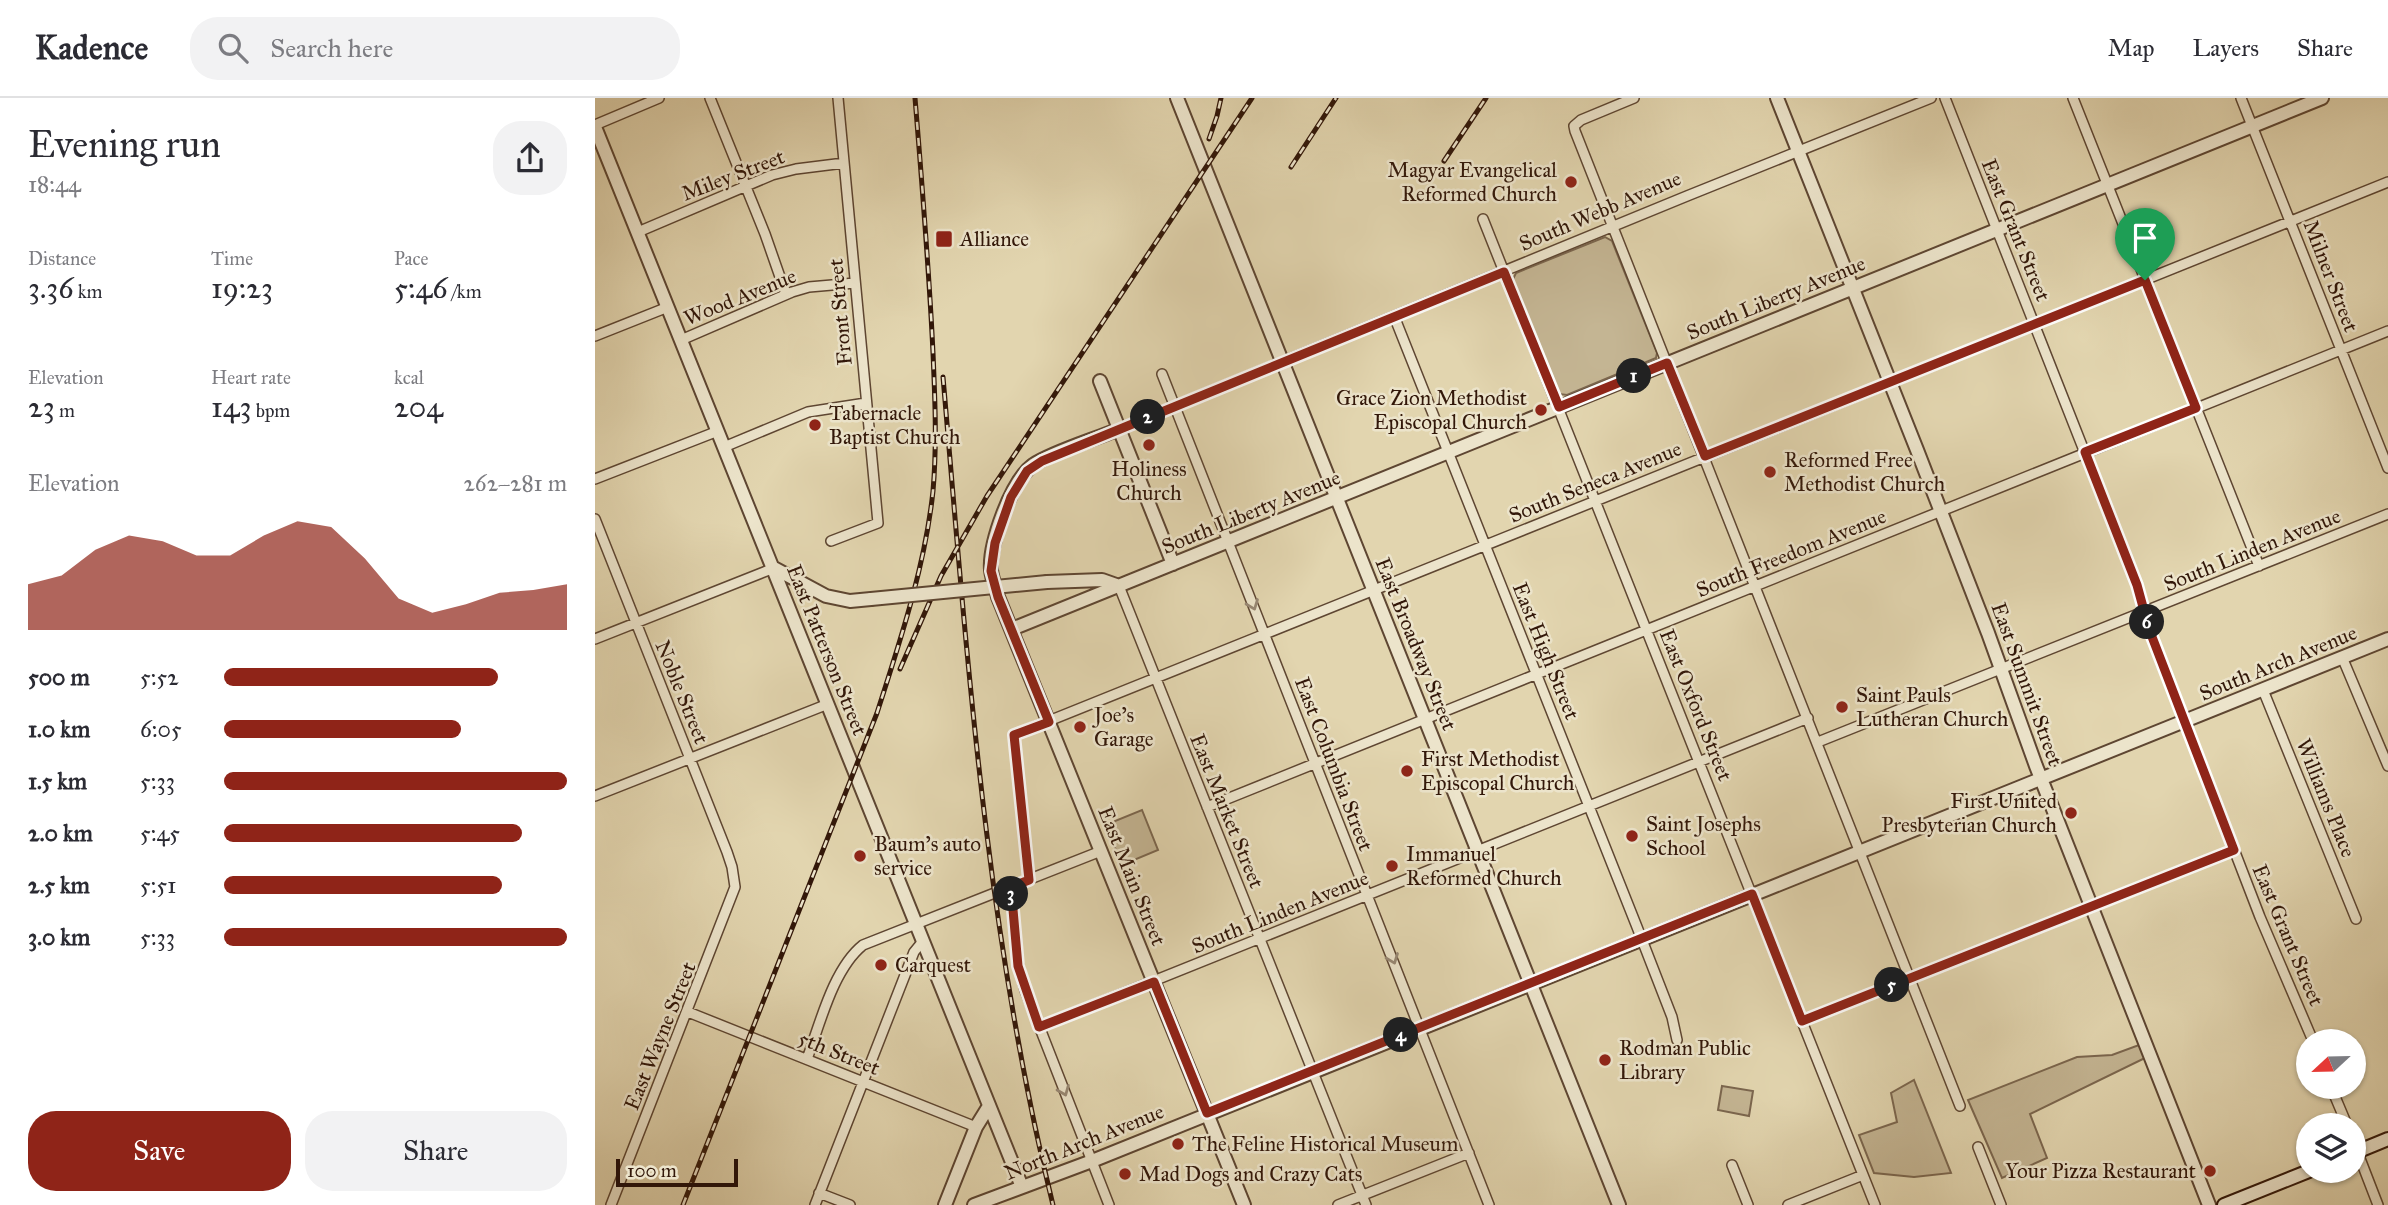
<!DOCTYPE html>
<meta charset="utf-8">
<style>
:root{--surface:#fff;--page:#f2f2f3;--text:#2b2b33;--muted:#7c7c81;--line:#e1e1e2;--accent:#8f2418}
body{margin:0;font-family:"IM FELL Great Primer",serif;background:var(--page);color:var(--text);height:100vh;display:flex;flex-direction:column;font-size:26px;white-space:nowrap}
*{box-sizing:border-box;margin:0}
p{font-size:23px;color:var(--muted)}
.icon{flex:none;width:38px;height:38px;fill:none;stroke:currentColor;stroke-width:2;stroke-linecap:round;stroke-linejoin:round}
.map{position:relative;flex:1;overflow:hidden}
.details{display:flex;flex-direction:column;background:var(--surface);width:595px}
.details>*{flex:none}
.needle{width:46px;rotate:248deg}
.fabs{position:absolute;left:1701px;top:931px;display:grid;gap:14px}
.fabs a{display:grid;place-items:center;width:70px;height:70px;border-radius:50%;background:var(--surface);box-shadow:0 2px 5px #0004;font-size:35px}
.scale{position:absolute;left:21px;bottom:18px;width:122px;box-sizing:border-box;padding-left:7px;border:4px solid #321709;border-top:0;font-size:19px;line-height:24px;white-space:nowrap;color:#321709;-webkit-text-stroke:5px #ece4cb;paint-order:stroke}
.pin{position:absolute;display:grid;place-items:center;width:60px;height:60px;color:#fff;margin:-72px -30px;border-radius:50% 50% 50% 0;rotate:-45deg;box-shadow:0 0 7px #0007}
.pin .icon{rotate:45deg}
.km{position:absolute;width:35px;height:35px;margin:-18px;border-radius:50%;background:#222;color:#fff;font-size:19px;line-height:35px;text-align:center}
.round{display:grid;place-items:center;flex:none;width:74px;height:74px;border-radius:28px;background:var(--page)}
.overview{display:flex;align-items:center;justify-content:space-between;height:119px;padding:0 28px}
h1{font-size:38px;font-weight:600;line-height:52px}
.stats{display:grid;grid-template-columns:repeat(3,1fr);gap:10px;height:119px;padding:7px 28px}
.stats div{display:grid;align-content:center}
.stats b{font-size:30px;font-weight:600}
.stats small{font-size:19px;font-weight:400}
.stats p{font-size:19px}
.chart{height:196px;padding:14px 28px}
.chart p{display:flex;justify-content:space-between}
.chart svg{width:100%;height:126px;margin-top:7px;fill:var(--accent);opacity:.7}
.primary-button{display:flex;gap:14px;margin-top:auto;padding:14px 28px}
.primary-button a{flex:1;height:80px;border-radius:28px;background:var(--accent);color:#fff;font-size:28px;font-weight:600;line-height:80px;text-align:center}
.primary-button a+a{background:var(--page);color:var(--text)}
ul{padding:0 28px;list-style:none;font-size:23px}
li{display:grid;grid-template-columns:112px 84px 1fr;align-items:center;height:52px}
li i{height:18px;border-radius:9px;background:var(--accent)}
header{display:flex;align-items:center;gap:42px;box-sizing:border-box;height:98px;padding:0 35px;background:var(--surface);border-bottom:2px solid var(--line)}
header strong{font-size:33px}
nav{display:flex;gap:38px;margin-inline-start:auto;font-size:24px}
.search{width:490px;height:63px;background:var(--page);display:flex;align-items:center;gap:18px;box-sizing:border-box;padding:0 24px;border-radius:28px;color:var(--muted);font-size:26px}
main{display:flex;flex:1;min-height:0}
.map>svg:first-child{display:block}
.green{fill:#c4b593;stroke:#7b664e;stroke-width:2}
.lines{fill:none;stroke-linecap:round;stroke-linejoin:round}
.minor-casing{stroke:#5e4632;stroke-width:12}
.tertiary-casing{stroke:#5e4632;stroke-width:16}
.secondary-casing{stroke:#321709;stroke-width:16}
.minor{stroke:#ece4cb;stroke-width:9}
.tertiary{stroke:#ece4cb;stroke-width:12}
.secondary{stroke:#ece4cb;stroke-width:12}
.rail-casing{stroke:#321709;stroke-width:5}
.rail{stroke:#ece4cb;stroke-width:2.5;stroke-dasharray:8;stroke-linecap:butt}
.tertiary-bridge-casing{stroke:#5e4632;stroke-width:16;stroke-linecap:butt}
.tertiary-bridge{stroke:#ece4cb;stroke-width:12}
.oneway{stroke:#988874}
.route-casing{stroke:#fff;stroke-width:14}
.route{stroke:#8f2418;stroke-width:9}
.poi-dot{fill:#8f2418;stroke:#ece4cb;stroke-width:2.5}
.labels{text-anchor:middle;stroke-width:5;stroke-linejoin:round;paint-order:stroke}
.poi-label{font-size:21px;fill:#321709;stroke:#ece4cb;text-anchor:start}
.street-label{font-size:21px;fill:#321709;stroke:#ece4cb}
</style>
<header>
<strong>Kadence</strong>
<div class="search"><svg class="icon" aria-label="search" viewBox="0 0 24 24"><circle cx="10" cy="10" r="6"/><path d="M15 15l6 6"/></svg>Search here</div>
<nav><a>Map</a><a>Layers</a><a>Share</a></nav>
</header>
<main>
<section class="details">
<div class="overview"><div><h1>Evening run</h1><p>18:44</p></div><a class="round"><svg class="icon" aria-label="share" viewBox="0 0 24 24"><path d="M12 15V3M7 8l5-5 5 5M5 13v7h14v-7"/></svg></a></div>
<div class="stats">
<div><p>Distance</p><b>3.36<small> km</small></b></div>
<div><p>Time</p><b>19:23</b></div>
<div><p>Pace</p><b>5:46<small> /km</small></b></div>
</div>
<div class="stats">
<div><p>Elevation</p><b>23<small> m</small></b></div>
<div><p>Heart rate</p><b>143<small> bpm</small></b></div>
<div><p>kcal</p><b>204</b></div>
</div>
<div class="chart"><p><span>Elevation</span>262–281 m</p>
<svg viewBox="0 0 160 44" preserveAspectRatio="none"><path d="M0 44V28L10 25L20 16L30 11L40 13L50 18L60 18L70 11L80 6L90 8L100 19L110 33L120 38L130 35L140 31L150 30L160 28V44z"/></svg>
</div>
<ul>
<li><b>500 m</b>5:52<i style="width:80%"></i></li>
<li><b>1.0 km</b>6:05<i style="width:69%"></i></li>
<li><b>1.5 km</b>5:33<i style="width:100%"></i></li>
<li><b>2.0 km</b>5:45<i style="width:87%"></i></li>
<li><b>2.5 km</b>5:51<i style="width:81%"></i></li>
<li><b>3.0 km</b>5:33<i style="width:100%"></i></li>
</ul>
<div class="primary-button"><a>Save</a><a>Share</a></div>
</section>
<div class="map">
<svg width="1793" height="1107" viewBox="0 0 1793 1107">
<rect width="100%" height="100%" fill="#e2d5af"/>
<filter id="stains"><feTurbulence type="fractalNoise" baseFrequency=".00286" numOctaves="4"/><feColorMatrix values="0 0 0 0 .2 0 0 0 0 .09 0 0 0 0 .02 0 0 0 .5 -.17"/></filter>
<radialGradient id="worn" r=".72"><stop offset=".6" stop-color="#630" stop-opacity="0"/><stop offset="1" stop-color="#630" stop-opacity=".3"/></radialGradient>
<path class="green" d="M 1010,139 L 1017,143 L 1062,255 L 1061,260 L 972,297 L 964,296 L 918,181 L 921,175 Z
M 547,712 L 563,752 L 527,767 L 513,733 L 520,723 Z
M 1544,947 L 1550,960 L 1435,1016 L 1452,1060 L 1407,1080 L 1373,1002 L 1482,959 L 1517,957 Z
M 1319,982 L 1356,1075 L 1319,1079 L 1279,1075 L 1264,1037 L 1302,1024 L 1296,995 Z
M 1127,988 L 1158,993 L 1154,1018 L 1123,1012 Z"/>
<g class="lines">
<defs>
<path id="minor" d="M 115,0 L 170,136 L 191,196
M 1039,0 L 986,22 L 979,28 L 980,33 L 1365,1008
M 1350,0 L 1542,487 L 1554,531 L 1665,819 L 1718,943
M 1478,0 L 1664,468
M 1646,0 L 1793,370
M 0,27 L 64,0
M 888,121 L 1280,1107
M 43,134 L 177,77 L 201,71 L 249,65
M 799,218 L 1042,829 L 1077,919 L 1082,942
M 0,238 L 73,209
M 86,242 L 197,194 L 214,189 L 260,185
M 567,276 L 894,1107
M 524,331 L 1092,98 L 1336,0
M 129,349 L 213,314 L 271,305
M 0,381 L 123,333
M 0,421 L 132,754 L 137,769 L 140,789 L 16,1107
M 236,443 L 283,425 L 243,0
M 524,488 L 771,1107
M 0,541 L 179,470
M 1747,559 L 1793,668
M 1668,592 L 1761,821
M 1223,644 L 1793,416
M 0,698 L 233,606
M 612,709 L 1793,233
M 434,781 L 419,637 L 1793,84
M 416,789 L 423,865 L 430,892 L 514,1107
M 93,914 L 381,1029
M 1207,923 L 1639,752
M 444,929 L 1213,620
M 212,961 C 225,926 238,871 268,847 L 506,753
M 1736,989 L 1752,1027
M 1759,1045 L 1783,1107
M 1383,1049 L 1406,1107
M 1137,1067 L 1153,1107
M 224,1095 L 255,1107
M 220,1107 L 319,854 L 328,843
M 743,1107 L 874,1055
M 1193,1107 L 1268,1077"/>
<path id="tertiary" d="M 582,0 L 1024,1107
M 1182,0 L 1322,352 L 1393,535 L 1441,668 L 1614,1107
M 0,29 L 427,1089
M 505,283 L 578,466
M 524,331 C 501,341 457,354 438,367 C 416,383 394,446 396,472 C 397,481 401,490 403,499 L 649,1107
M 179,470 L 231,498 L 255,503 L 276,501
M 452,484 L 507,482 L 524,488
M 417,531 L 1727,0
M 350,1107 L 381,1029 L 394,1008
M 379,1107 L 497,1063 L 1793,541"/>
<path id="secondary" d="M 1759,1055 L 1793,1041
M 1629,1107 L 1714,1073"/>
</defs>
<use href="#minor" class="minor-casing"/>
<use href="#tertiary" class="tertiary-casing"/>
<use href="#secondary" class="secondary-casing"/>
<use href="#minor" class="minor"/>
<use href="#tertiary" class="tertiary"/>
<use href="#secondary" class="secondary"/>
<defs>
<path id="rail" d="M 614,41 L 622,18 L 626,0
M 849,63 L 891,0
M 696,69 L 741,0
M 348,279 C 372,557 391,835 458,1107
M 305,571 L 346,478 L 392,398 L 657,0
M 88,1107 L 282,615 C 305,543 330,469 338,393 C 342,347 340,301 338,255 C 334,170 327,85 320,0"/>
</defs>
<use href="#rail" class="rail-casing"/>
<use href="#rail" class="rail"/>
<defs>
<path id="tertiary-bridge" d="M 276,501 L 452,484"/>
</defs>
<use href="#tertiary-bridge" class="tertiary-bridge-casing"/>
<use href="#tertiary-bridge" class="tertiary-bridge"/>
</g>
<defs><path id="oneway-chevron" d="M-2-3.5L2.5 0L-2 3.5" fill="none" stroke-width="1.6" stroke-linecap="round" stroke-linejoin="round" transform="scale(1.75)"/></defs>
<g class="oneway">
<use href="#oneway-chevron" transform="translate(658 507) rotate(69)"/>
<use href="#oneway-chevron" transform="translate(798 861) rotate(69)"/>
<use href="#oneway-chevron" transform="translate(469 993) rotate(68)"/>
</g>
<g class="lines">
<defs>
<path id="route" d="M 909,174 L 964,309 L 1072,265 L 1110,358 L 1550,182 L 1601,310 L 1490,354 L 1542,487 L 1554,531 L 1639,752 L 1207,923 L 1157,796 L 612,1015 L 559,884 L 444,929 L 423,868 L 416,789 L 434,782 L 419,637 L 454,624 L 403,499 L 396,473 L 400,445 L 416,399 L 432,373 L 447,363 Z"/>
</defs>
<use href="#route" class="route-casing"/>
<use href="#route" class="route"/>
</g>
<g class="poi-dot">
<circle cx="976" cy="84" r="7"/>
<rect x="340" y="132" width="18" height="18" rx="3.5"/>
<circle cx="946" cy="312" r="7"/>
<circle cx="220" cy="327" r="7"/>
<circle cx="554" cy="347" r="7"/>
<circle cx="1175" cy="374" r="7"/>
<circle cx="1247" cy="609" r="7"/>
<circle cx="485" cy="629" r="7"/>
<circle cx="812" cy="673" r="7"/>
<circle cx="1476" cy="715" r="7"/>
<circle cx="1037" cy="738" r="7"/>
<circle cx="265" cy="758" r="7"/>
<circle cx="797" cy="768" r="7"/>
<circle cx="286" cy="867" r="7"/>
<circle cx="1010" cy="962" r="7"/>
<circle cx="583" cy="1046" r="7"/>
<circle cx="1615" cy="1073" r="7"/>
<circle cx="530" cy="1076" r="7"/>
</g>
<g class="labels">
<g class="poi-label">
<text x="962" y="79" text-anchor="end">Magyar Evangelical<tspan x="962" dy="24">Reformed Church</tspan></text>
<text x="365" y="148">Alliance</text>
<text x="932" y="307" text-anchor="end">Grace Zion Methodist<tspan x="932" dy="24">Episcopal Church</tspan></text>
<text x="234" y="322">Tabernacle<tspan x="234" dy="24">Baptist Church</tspan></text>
<text x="1189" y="369">Reformed Free<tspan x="1189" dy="24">Methodist Church</tspan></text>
<text x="554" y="378" text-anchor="middle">Holiness<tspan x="554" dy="24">Church</tspan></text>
<text x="1261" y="604">Saint Pauls<tspan x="1261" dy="24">Lutheran Church</tspan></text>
<text x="499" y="624">Joe's<tspan x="499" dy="24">Garage</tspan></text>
<text x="826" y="668">First Methodist<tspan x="826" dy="24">Episcopal Church</tspan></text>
<text x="1462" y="710" text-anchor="end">First United<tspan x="1462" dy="24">Presbyterian Church</tspan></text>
<text x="1051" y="733">Saint Josephs<tspan x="1051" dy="24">School</tspan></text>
<text x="279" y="753">Baum's auto<tspan x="279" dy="24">service</tspan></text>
<text x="811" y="763">Immanuel<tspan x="811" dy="24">Reformed Church</tspan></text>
<text x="300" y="874">Carquest</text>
<text x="1024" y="957">Rodman Public<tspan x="1024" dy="24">Library</tspan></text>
<text x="597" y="1053">The Feline Historical Museum</text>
<text x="1601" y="1080" text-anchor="end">Your Pizza Restaurant</text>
<text x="544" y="1083">Mad Dogs and Crazy Cats</text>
</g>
<g class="street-label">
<text transform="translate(138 77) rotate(-21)" y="7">Miley Street</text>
<text transform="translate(1005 113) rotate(-23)" y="7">South Webb Avenue</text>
<text transform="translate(1421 132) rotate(68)" y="7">East Grant Street</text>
<text transform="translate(1736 178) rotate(69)" y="7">Milner Street</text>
<text transform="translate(145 199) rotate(-22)" y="7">Wood Avenue</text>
<text transform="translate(1181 200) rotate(-22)" y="7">South Liberty Avenue</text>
<text transform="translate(245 214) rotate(-95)" y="7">Front Street</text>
<text transform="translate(1000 384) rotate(-22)" y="7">South Seneca Avenue</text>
<text transform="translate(656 414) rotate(-22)" y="7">South Liberty Avenue</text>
<text transform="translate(1657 452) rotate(-22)" y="7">South Linden Avenue</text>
<text transform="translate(1196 455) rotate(-22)" y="7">South Freedom Avenue</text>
<text transform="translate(821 546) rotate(68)" y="7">East Broadway Street</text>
<text transform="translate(232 552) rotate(68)" y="7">East Patterson Street</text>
<text transform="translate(951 553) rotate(68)" y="7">East High Street</text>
<text transform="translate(1683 565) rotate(-22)" y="7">South Arch Avenue</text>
<text transform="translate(1432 586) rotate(70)" y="7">East Summit Street</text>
<text transform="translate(87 594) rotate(68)" y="7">Noble Street</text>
<text transform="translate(1101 607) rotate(68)" y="7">East Oxford Street</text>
<text transform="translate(739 666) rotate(69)" y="7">East Columbia Street</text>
<text transform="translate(1731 700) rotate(68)" y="7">Williams Place</text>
<text transform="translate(632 713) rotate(68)" y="7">East Market Street</text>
<text transform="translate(537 778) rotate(68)" y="7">East Main Street</text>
<text transform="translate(685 814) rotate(-22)" y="7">South Linden Avenue</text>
<text transform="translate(1693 837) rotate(67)" y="7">East Grant Street</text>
<text transform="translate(65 938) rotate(-68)" y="7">East Wayne Street</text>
<text transform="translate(244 955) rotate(22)" y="7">5th Street</text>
<text transform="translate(489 1044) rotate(-22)" y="7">North Arch Avenue</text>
</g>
</g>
<rect width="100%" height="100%" filter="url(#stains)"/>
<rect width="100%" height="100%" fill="url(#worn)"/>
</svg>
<div class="fabs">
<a><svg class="needle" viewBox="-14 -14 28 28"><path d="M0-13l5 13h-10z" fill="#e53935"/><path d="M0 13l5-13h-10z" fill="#7c7c81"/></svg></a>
<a><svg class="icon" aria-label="layers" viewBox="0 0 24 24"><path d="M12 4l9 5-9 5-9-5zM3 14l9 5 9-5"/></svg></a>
</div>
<div class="scale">100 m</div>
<div class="pin" style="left:1550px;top:182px;background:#1e9e55"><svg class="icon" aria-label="arrive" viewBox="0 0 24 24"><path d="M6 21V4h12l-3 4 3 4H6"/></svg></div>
<b class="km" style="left:1039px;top:278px">1</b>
<b class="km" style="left:553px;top:319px">2</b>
<b class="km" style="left:416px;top:796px">3</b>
<b class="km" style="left:806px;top:937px">4</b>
<b class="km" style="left:1297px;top:887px">5</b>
<b class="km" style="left:1552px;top:524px">6</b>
</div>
</main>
